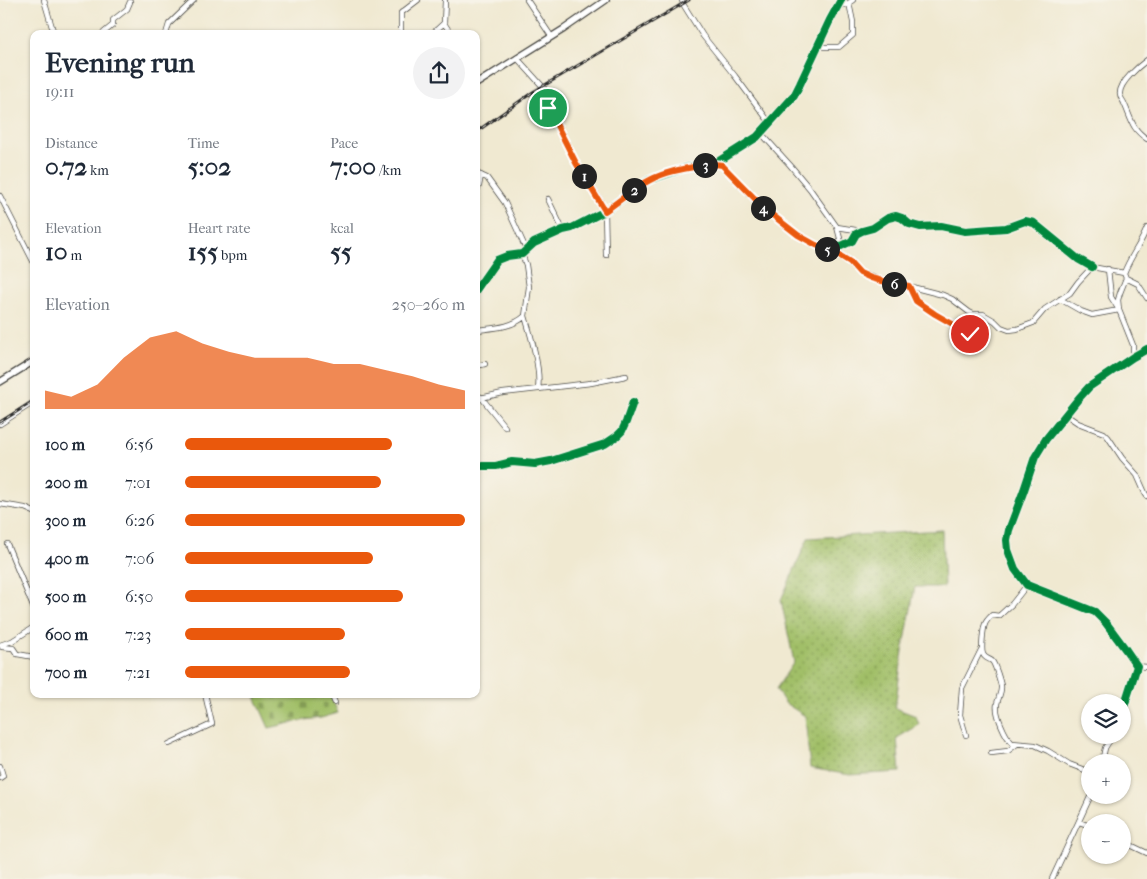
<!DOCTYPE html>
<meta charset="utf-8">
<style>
:root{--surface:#fff;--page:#f2f2f3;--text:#1f2937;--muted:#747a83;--accent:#ea580c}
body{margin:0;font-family:"IM FELL French Canon",serif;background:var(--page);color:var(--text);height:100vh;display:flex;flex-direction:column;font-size:19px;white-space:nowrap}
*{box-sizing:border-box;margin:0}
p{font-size:16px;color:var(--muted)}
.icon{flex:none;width:28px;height:28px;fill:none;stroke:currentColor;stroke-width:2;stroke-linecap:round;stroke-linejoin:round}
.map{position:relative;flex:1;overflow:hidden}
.sheet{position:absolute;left:30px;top:30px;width:450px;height:668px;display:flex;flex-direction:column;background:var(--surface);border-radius:10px;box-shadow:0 1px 4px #0004}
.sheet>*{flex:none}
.controls{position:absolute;left:1081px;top:694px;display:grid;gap:10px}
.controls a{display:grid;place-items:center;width:50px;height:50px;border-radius:50%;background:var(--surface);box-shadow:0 1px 4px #0004;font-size:25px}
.pin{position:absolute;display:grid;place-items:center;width:42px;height:42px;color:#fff;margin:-21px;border:2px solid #fff;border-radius:50%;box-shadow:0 1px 5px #0007}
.km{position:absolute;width:25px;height:25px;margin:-12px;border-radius:50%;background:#222;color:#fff;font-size:14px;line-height:25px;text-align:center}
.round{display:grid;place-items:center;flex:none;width:52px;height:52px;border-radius:26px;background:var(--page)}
.head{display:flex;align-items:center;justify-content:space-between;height:85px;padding:0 15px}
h1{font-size:28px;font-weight:800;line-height:38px}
.figures{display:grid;grid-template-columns:repeat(3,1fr);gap:8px;height:85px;padding:5px 15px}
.figures div{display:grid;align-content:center}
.figures b{font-size:25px;font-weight:800}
.figures small{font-size:14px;font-weight:400}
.figures p{font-size:14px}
.chart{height:140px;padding:10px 15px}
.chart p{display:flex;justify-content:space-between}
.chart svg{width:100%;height:90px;margin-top:5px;fill:var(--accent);opacity:.7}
ul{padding:0 15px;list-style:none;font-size:16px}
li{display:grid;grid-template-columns:80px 60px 1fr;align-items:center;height:38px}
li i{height:12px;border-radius:6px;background:var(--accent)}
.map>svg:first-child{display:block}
.grass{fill:url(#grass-dots);stroke:#667549}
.cemetery{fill:url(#cemetery-stones);stroke:#667549}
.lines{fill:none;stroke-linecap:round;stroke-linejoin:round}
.street-casing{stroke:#494844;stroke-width:6}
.secondary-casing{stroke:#494844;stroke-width:8}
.street{stroke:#fff;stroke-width:4.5}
.secondary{stroke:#fff;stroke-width:5.5}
.rail-casing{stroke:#2b2b2b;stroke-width:3}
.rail{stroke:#f7f3e8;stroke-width:1;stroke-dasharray:4;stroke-linecap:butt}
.cycleway-casing{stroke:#f7f3e8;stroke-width:11}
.cycleway{stroke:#00873e;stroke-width:8}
.route-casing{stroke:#fff;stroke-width:10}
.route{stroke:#ea580c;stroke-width:6}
</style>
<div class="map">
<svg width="1147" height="879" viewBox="0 0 1147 879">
<defs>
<pattern id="grass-dots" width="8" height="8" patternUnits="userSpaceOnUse" patternTransform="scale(1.25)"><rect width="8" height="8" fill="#a1bf67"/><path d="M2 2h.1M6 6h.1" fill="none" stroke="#839b55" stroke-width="1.8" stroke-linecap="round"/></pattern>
<pattern id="cemetery-stones" width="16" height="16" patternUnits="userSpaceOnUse" patternTransform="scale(1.25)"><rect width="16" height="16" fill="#a1bf67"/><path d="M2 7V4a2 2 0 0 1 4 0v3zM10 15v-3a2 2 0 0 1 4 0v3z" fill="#839b55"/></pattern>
</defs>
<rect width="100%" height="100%" fill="#f7f3e8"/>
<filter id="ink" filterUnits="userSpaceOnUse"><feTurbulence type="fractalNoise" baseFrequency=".02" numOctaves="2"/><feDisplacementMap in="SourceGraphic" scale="10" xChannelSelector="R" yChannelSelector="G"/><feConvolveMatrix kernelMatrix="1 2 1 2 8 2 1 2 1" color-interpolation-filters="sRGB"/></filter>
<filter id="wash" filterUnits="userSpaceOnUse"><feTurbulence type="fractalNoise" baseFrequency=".0096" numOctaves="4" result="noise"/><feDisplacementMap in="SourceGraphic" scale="20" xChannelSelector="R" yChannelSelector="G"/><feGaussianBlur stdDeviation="1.12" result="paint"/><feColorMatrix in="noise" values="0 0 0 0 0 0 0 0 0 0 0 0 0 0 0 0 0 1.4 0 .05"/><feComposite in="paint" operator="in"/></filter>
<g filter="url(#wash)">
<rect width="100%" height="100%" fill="#f0e9d1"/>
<path class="grass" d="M 942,530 L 944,587 L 915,587 L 902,657 L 895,708 L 916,716 L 919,725 L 897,738 L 900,772 L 850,775 L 810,768 L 805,716 L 785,703 L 776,689 L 794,662 L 781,600 L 808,538 Z"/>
<path class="cemetery" d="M 254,694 L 330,694 L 338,713 L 321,718 L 304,720 L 269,728 Z"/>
</g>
<g filter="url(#ink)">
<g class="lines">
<defs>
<path id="street" d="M 44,0 L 54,34
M 527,0 L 551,36
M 682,0 L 683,4 L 703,36 L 735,76 L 770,123
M 838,6 C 844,6 848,4 853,0
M 444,23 L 451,34
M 102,34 L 113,25 L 113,20 L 127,9 L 130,2
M 166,34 L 169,24 L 194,0
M 401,34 L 401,13 L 418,0
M 432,34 L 444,23 L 445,1
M 817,47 L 839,47 L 853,35 L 853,22 L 849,3
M 517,58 L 544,88 L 548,108 L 576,163 L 596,194 L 605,211 L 606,255
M 1147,60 C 1139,66 1120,82 1120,93 C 1119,97 1123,100 1124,103 C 1132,120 1131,128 1147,139
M 761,133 L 790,165 L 810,189 L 837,227 L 842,246
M 716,163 L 722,165 L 726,168 L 732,176 L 758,203 L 789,229 L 816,245 L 834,251 L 842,256 L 850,262 L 860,273 L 882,281 L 904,285 L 943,295 L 952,299 L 969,312 L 973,314 L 983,314 L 995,321 L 1001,327 L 1009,330 L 1017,329 L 1033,323 L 1045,309 L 1070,293 L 1078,282 L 1092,267 L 1124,273
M 476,173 L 487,178 L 505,203 L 526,249
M 476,191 L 479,186 L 481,175
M 0,196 L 34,263
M 548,199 L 563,230
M 837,227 L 862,231
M 834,251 L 837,248 L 852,241 L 856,234 L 862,231 L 873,228 L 888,218 L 896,216 L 902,218 L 909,224 L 920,227 L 941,226 L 965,231 L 1006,228 L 1025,221 L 1034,223 L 1078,259 L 1092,267
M 1126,278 L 1138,284 L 1147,298
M 909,286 L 916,301 L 935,314 L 970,334
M 476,290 L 497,260 L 507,256 L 522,254 L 534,243 L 563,230 L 572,228 L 605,211 L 649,180 L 685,168 L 716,163 L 757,137 L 794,96 L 800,84 L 830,20 L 841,0
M 1060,299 L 1081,311 L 1092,315 L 1119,310 L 1111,297 L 1108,269
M 525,316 C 531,336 541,369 538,389
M 476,330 C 492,328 512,328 525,316 L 529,287 L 526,265 L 522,254
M 1133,357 L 1133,345 L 1119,310 L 1118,300 L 1120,293 L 1126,278 L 1124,273 C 1130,257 1141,244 1147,228
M 476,366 L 485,364
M 481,397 L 505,427
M 476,399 L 503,393 L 591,383 L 626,376
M 1066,415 L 1078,423 L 1104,433 L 1108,437 L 1122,458 L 1137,475 L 1145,493 L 1147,496
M 0,424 L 34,402
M 476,466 L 496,466 L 512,462 L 535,464 L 551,461 L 605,444 L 617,436 L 622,431 L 626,422 L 633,402
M 0,504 L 25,508 L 34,512
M 7,544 L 34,609
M 1027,585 L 1012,604 L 999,616 L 992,615 C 990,617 986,621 985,624 C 983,629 981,650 983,654 C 985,659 988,658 992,661 C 995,664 1000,681 1001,686 C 1002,692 998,698 997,704 C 995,714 1005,736 1012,743 L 1035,745 L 1048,751 L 1069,764 L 1090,772
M 0,645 L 12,641 L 34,627
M 2,647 L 13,648 L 17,654 L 34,657
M 1137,666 L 1147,667
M 331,694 L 335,703
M 1122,713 L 1137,666 L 1126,650 L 1106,623 L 1095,612 L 1027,585 L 1015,569 L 1008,550 L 1007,540 L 1009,530 L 1024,490 L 1035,457 L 1046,439 L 1079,398 L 1089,387 L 1133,357 L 1147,349
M 966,735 L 960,715 L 962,688 L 981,650
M 169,744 L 212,724 L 205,694
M 991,753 L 1008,751 L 1017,744
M 1102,762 L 1105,748 L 1113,735
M 0,766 L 3,776 L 0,778
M 1079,822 L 1090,826
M 1122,841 L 1147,853
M 1052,879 L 1091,795"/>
<path id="secondary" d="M 476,84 L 564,29 L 606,0
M 0,382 L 34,361"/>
</defs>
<use href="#street" class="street-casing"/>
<use href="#secondary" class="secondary-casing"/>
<use href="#street" class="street"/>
<use href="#secondary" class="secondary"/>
<defs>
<path id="rail" d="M 476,132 L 533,92 L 689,0
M 0,422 L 34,401"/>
</defs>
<use href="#rail" class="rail-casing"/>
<use href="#rail" class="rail"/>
<defs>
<path id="cycleway" d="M 834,251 L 837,248 L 852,241 L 856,234 L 862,231 L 873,228 L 888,218 L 896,216 L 902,218 L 909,224 L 920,227 L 941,226 L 965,231 L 1006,228 L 1025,221 L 1034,223 L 1078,259 L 1092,267
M 476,290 L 497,260 L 507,256 L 522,254 L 534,243 L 563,230 L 572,228 L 605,211 L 649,180 L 685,168 L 716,163 L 757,137 L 794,96 L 800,84 L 830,20 L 841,0
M 476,466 L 496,466 L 512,462 L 535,464 L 551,461 L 605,444 L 617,436 L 622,431 L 626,422 L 633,402
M 1122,713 L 1137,666 L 1126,650 L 1106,623 L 1095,612 L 1027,585 L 1015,569 L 1008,550 L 1007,540 L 1009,530 L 1024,490 L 1035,457 L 1046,439 L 1079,398 L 1089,387 L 1133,357 L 1147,349"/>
</defs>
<use href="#cycleway" class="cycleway-casing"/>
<use href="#cycleway" class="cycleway"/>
</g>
</g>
<g class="lines" filter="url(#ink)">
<defs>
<path id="route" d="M 548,108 L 576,163 L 605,211 C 620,201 634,188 650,180 C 665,172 682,169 699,166 C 707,165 714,163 722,165 L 766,210 L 798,235 L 816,245 L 834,252 L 850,262 L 860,273 L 871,278 L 882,281 L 909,286 L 916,301 L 935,314 L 970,334"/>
</defs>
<use href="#route" class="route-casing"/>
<use href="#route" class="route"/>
</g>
</svg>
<div class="controls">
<a><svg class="icon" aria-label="layers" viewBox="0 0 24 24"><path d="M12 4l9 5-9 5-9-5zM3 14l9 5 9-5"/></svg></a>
<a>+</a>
<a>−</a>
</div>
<div class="pin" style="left:548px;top:108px;background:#1e9e55"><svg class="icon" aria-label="arrive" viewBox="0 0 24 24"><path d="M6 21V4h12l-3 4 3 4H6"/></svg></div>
<div class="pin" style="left:970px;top:334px;background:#d93025"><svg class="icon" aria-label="check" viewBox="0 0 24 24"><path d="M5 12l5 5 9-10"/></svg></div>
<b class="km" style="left:584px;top:176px">1</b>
<b class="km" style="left:634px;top:190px">2</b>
<b class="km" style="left:705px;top:165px">3</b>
<b class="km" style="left:763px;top:208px">4</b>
<b class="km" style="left:827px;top:249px">5</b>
<b class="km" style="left:894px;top:284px">6</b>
<section class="sheet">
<div class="head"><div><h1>Evening run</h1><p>19:11</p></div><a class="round"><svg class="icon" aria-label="share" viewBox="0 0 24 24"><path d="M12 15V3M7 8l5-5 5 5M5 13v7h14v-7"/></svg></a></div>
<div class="figures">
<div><p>Distance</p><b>0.72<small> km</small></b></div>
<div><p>Time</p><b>5:02</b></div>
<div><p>Pace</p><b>7:00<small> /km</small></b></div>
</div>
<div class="figures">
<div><p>Elevation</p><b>10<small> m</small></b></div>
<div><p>Heart rate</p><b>155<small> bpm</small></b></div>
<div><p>kcal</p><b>55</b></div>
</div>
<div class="chart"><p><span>Elevation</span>250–260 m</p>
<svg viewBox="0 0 160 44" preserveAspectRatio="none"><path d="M0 44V35L10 38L20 32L30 19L40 9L50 6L60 12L70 16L80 19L90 19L100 19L110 22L120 22L130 25L140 28L150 32L160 35V44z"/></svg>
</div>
<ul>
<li><b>100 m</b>6:56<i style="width:74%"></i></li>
<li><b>200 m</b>7:01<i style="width:70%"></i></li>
<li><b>300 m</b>6:26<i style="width:100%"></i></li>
<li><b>400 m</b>7:06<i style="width:67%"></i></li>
<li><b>500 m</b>6:50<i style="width:78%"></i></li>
<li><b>600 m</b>7:23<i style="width:57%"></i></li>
<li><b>700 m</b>7:21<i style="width:59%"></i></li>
</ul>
</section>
</div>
